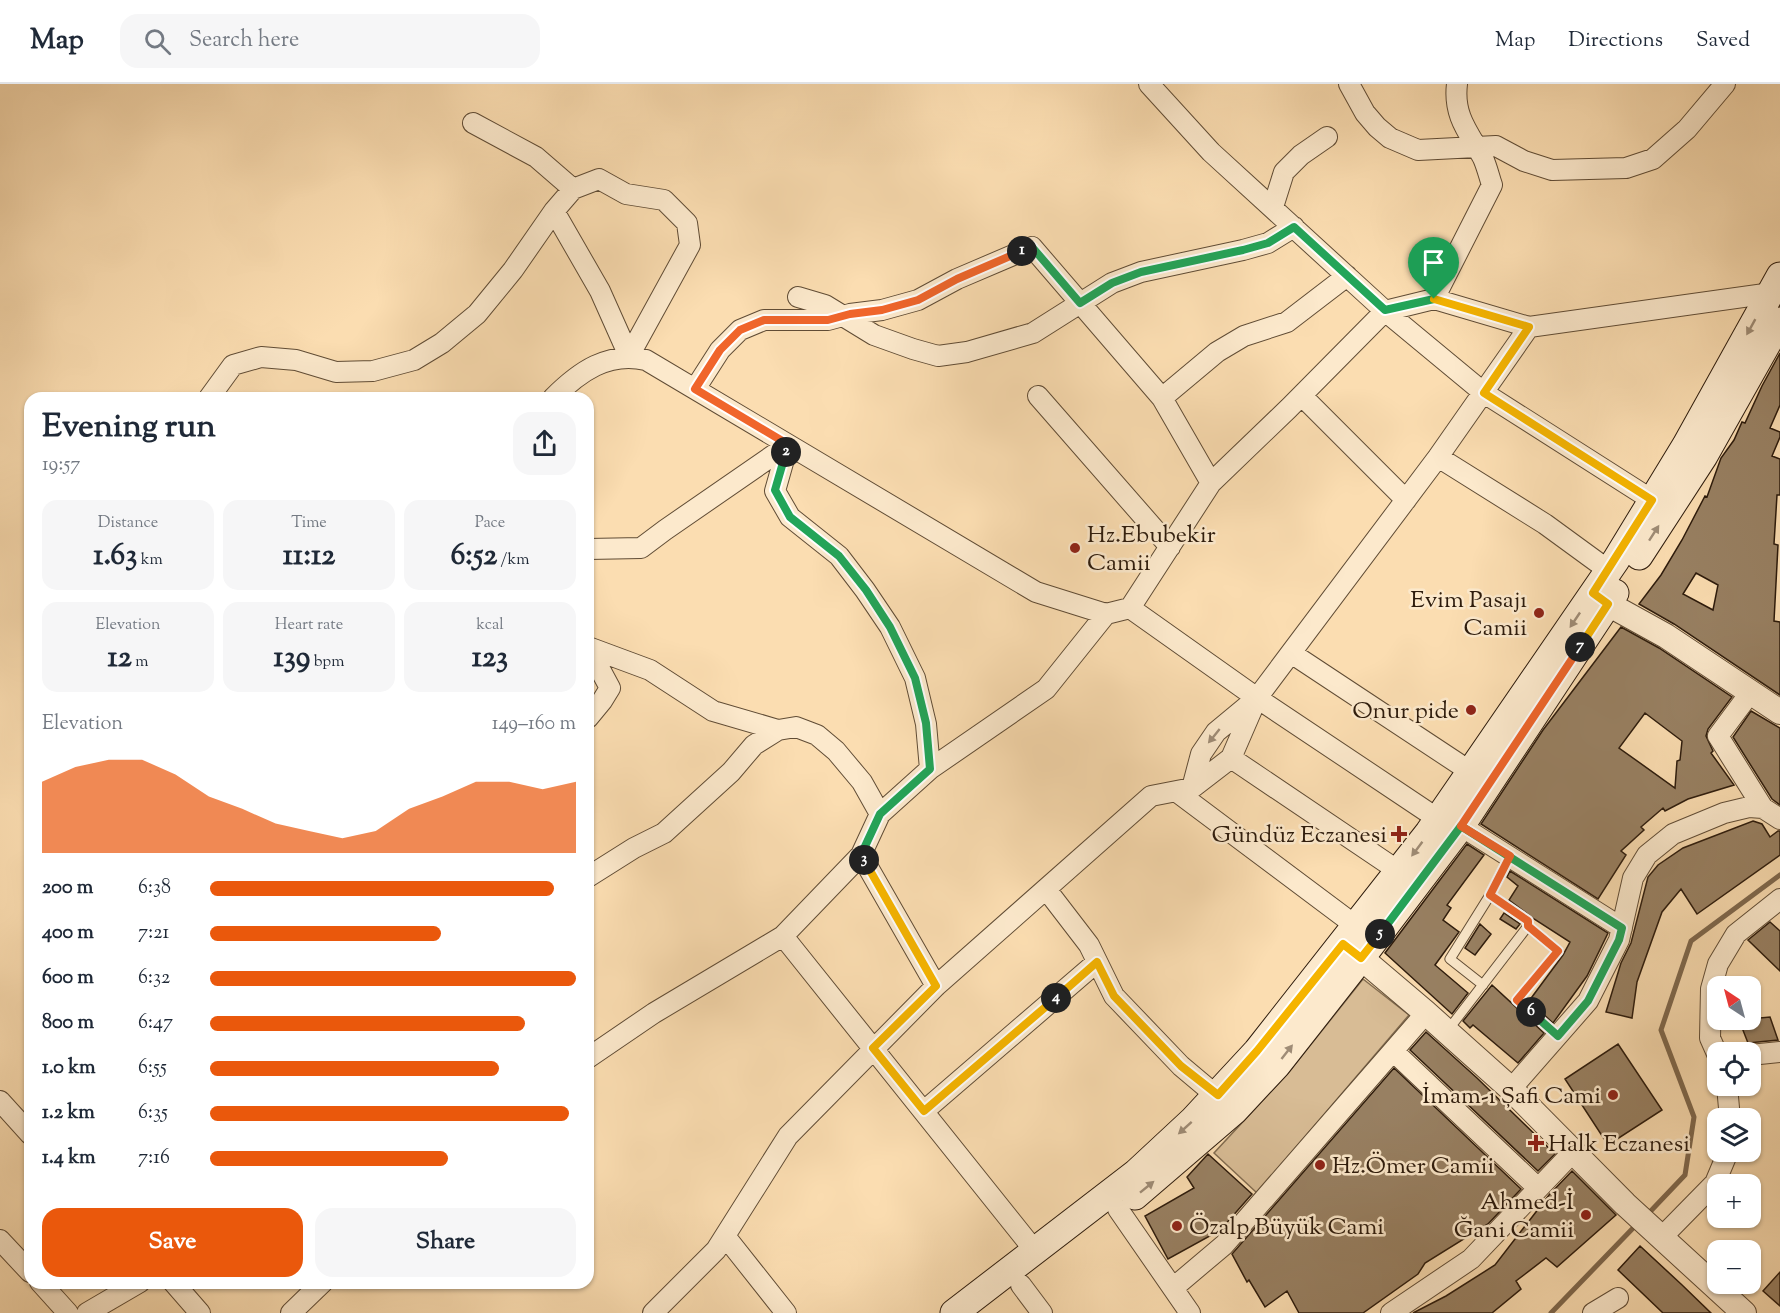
<!DOCTYPE html>
<meta charset="utf-8">
<style>
:root{--surface:#fff;--page:#f6f6f7;--text:#1f2937;--muted:#747a83;--line:#e0e1e3;--accent:#ea580c}
body{margin:0;font-family:"Sorts Mill Goudy",serif;background:var(--page);color:var(--text);height:100vh;display:flex;flex-direction:column;font-size:22px;white-space:nowrap}
*{box-sizing:border-box;margin:0}
p{font-size:20px;color:var(--muted)}
.icon{flex:none;width:33px;height:33px;fill:none;stroke:currentColor;stroke-width:2;stroke-linecap:round;stroke-linejoin:round}
.map{position:relative;flex:1;overflow:hidden}
.side{position:absolute;left:24px;top:308px;width:570px;height:897px;display:flex;flex-direction:column;background:var(--surface);border-radius:18px;box-shadow:0 2px 4px #0004}
.side>*{flex:none}
.needle{width:39px;rotate:324deg}
.fabs{position:absolute;left:1707px;top:892px;display:grid;gap:12px}
.fabs a{display:grid;place-items:center;width:54px;height:54px;border-radius:12px;background:var(--surface);box-shadow:0 2px 4px #0004;font-size:30px}
.pin{position:absolute;display:grid;place-items:center;width:51px;height:51px;color:#fff;margin:-62px -26px;border-radius:50% 50% 50% 0;rotate:-45deg;box-shadow:0 0 6px #0007}
.pin .icon{rotate:45deg}
.km{position:absolute;width:30px;height:30px;margin:-15px;border-radius:50%;background:#222;color:#fff;font-size:16px;line-height:30px;text-align:center}
.round{display:grid;place-items:center;flex:none;width:63px;height:63px;border-radius:18px;background:var(--page)}
.overview{display:flex;align-items:center;justify-content:space-between;height:102px;padding:0 18px}
h1{font-size:33px;font-weight:700;line-height:45px}
.figures{display:grid;grid-template-columns:repeat(3,1fr);gap:9px;height:102px;padding:6px 18px}
.figures div{display:grid;align-content:center;border-radius:15px;background:var(--page);text-align:center}
.figures b{font-size:30px;font-weight:700}
.figures small{font-size:16px;font-weight:400}
.figures p{font-size:16px}
.chart{height:168px;padding:12px 18px}
.chart p{display:flex;justify-content:space-between}
.chart svg{width:100%;height:108px;margin-top:6px;fill:var(--accent);opacity:.7}
.button{display:flex;gap:12px;margin-top:auto;padding:12px 18px}
.button a{flex:1;height:69px;border-radius:18px;background:var(--accent);color:#fff;font-size:24px;font-weight:700;line-height:69px;text-align:center}
.button a+a{background:var(--page);color:var(--text)}
ul{padding:0 18px;list-style:none;font-size:20px}
li{display:grid;grid-template-columns:96px 72px 1fr;align-items:center;height:45px}
li i{height:15px;border-radius:8px;background:var(--accent)}
header{display:flex;align-items:center;gap:36px;box-sizing:border-box;height:84px;padding:0 30px;background:var(--surface);border-bottom:2px solid var(--line)}
header strong{font-size:28px}
nav{display:flex;gap:33px;margin-inline-start:auto;font-size:21px}
.search{width:420px;height:54px;background:var(--page);display:flex;align-items:center;gap:15px;box-sizing:border-box;padding:0 21px;border-radius:18px;color:var(--muted);font-size:22px}
.map>svg:first-child{display:block}
.green{fill:#d8bc95;stroke:#826c50;stroke-width:1.5}
.lines{fill:none;stroke-linecap:round;stroke-linejoin:round}
.stream{stroke:#7f684d;stroke-width:5}
.building{fill:#988062;stroke:#2d1b0c;stroke-width:1.5;fill-rule:evenodd}
.service-casing{stroke:#604c35;stroke-width:11}
.minor-casing{stroke:#604c35;stroke-width:22}
.tertiary-casing{stroke:#604c35;stroke-width:26}
.secondary-casing{stroke:#2d1b0c;stroke-width:29}
.service{stroke:#fce9cc;stroke-width:9}
.minor{stroke:#fce9cc;stroke-width:20}
.tertiary{stroke:#fce9cc;stroke-width:24}
.secondary{stroke:#fce9cc;stroke-width:27}
.oneway{fill:#9f8c76}
.split-1-casing{stroke:#fff;stroke-width:12}
.split-2-casing{stroke:#fff;stroke-width:12}
.split-3-casing{stroke:#fff;stroke-width:12}
.split-4-casing{stroke:#fff;stroke-width:12}
.split-5-casing{stroke:#fff;stroke-width:12}
.split-6-casing{stroke:#fff;stroke-width:12}
.split-7-casing{stroke:#fff;stroke-width:12}
.split-8-casing{stroke:#fff;stroke-width:12}
.split-1{stroke:#22a559;stroke-width:8}
.split-2{stroke:#f0652b;stroke-width:8}
.split-3{stroke:#22a559;stroke-width:8}
.split-4{stroke:#f5b400;stroke-width:8}
.split-5{stroke:#f5b400;stroke-width:8}
.split-6{stroke:#22a559;stroke-width:8}
.split-7{stroke:#f0652b;stroke-width:8}
.split-8{stroke:#f5b400;stroke-width:8}
.poi-dot{fill:#8f2418;stroke:#fce9cc;stroke-width:2}
.labels{text-anchor:middle;stroke-width:5;stroke-linejoin:round;paint-order:stroke}
.poi-label{font-size:24px;fill:#2d1b0c;stroke:#fce9cc;text-anchor:end}
</style>
<header>
<strong>Map</strong>
<div class="search"><svg class="icon" aria-label="search" viewBox="0 0 24 24"><circle cx="10" cy="10" r="6"/><path d="M15 15l6 6"/></svg>Search here</div>
<nav><a>Map</a><a>Directions</a><a>Saved</a></nav>
</header>
<div class="map">
<svg width="1780" height="1229" viewBox="0 0 1780 1229">
<rect width="100%" height="100%" fill="#fbddb1"/>
<filter id="stains"><feTurbulence type="fractalNoise" baseFrequency=".00333" numOctaves="4"/><feColorMatrix values="0 0 0 0 .2 0 0 0 0 .09 0 0 0 0 .02 0 0 0 .5 -.17"/></filter>
<radialGradient id="worn" r=".72"><stop offset=".6" stop-color="#630" stop-opacity="0"/><stop offset="1" stop-color="#630" stop-opacity=".3"/></radialGradient>
<path class="green" d="M 1363,895 L 1409,931 L 1257,1109 L 1214,1069 L 1289,988 Z"/>
<g class="lines">
<path class="stream" d="M 1646,1132 L 1685,1091 L 1694,1033 L 1661,946 L 1691,857 L 1780,791
M 1551,1229 L 1637,1140"/>
</g>
<path class="building" d="M 1780,269 L 1780,321 L 1770,344 L 1780,348 L 1780,353 L 1772,372 L 1780,375 L 1780,411 L 1777,411 L 1774,460 L 1778,461 L 1774,537 L 1780,538 L 1780,611 L 1674,540 L 1639,520 L 1661,491 L 1682,456 L 1705,412 L 1707,413 L 1721,374 L 1734,356 L 1742,338 L 1745,339 L 1762,302 ZM 1696,489 L 1718,501 L 1713,526 L 1683,510 Z
M 1621,543 L 1659,564 L 1732,613 L 1708,645 L 1706,652 L 1713,667 L 1711,669 L 1734,701 L 1688,715 L 1665,727 L 1663,724 L 1641,743 L 1644,746 L 1621,767 L 1626,771 L 1598,815 L 1481,740 L 1543,646 ZM 1645,629 L 1682,657 L 1680,676 L 1677,677 L 1675,704 L 1619,664 Z
M 1751,627 L 1780,644 L 1780,721 L 1772,715 L 1733,653 Z
M 1753,737 L 1762,740 L 1770,753 L 1778,747 L 1780,747 L 1780,771 L 1697,830 L 1681,805 L 1662,828 L 1637,898 L 1632,934 L 1606,928 L 1621,879 L 1631,859 L 1648,793 L 1658,781 L 1683,764 Z
M 1467,760 L 1484,771 L 1447,821 L 1451,824 L 1443,836 L 1459,848 L 1435,881 L 1468,909 L 1452,930 L 1385,869 Z
M 1510,787 L 1608,849 L 1587,892 L 1553,939 L 1529,917 L 1563,871 L 1570,858 L 1534,835 L 1509,816 L 1518,802 L 1507,793 Z
M 1504,829 L 1520,840 L 1516,845 L 1500,835 Z
M 1770,838 L 1780,847 L 1780,887 L 1748,856 Z
M 1480,840 L 1491,850 L 1475,871 L 1465,864 Z
M 1492,901 L 1544,949 L 1518,979 L 1473,941 L 1470,944 L 1463,937 Z
M 1770,933 L 1778,956 L 1748,959 L 1739,936 Z
M 1426,948 L 1477,994 L 1555,1070 L 1538,1087 L 1410,966 Z
M 1618,960 L 1662,1026 L 1608,1061 L 1565,995 Z
M 1394,984 L 1521,1105 L 1488,1140 L 1425,1179 L 1418,1190 L 1363,1229 L 1299,1229 L 1287,1207 L 1265,1223 L 1249,1196 L 1247,1198 L 1232,1170 Z
M 1208,1070 L 1252,1110 L 1216,1151 L 1215,1149 L 1168,1175 L 1145,1132 L 1194,1104 L 1187,1093 Z
M 1572,1087 L 1616,1131 L 1557,1183 L 1546,1174 L 1516,1197 L 1521,1205 L 1492,1229 L 1413,1229 L 1446,1212 L 1495,1181 L 1549,1111 Z
M 1640,1162 L 1681,1200 L 1711,1229 L 1663,1229 L 1618,1186 Z
M 1780,1188 L 1780,1222 L 1763,1207 Z"/>
<g class="lines">
<defs>
<path id="service" d="M 1490,811 L 1528,837 L 1528,842
M 1483,901 L 1450,875 L 1490,811 L 1510,772
M 1448,946 L 1528,842 L 1558,867 L 1517,916 L 1558,952"/>
<path id="minor" d="M 1149,0 L 1211,68 L 1385,227 L 1484,309 L 1652,416
M 1349,0 L 1365,29 L 1377,43 L 1390,54 L 1418,66 L 1496,62 L 1524,77 L 1552,86 L 1626,84 L 1653,75 L 1687,45 L 1725,0
M 473,39 L 536,73 L 573,105 L 599,95 L 626,110 L 664,116 L 687,139 L 690,161 L 629,272
M 1273,123 L 1284,88 L 1301,71 L 1327,53
M 554,127 L 600,207 L 629,272
M 798,213 L 825,221 L 874,251 L 913,265 L 938,272 L 967,268 L 1033,249 L 1112,199 L 1141,188 L 1243,166 L 1268,159 L 1294,143
M 1434,215 L 1492,101 C 1489,92 1487,83 1483,74 C 1469,49 1453,32 1457,0
M 695,305 L 720,266 L 740,246 L 764,236 L 828,236 L 850,230 L 882,226 L 918,216 L 957,195 L 1032,163 L 1162,314 L 1211,399
M 1038,312 L 1170,463
M 1302,312 L 1406,416
M 209,314 L 233,281 L 261,273 L 296,276 L 336,288 L 373,287 L 414,276 L 442,259 L 477,230 L 513,186 L 554,127 L 573,105
M 553,314 C 579,288 608,267 646,276 L 1036,508 L 1106,530
M 1162,314 L 1217,268 L 1244,252 L 1287,238 L 1347,192
M 1438,373 L 1545,440 L 1608,486
M 588,465 L 641,464 L 665,446 L 788,361 L 775,407 L 790,433 L 839,472 L 865,506 L 890,543 L 915,594 L 926,640 L 930,685
M 1130,524 L 1257,614 L 1438,735
M 588,563 L 650,586 L 713,627 L 778,646 L 796,643 L 817,651 L 836,667 L 862,698 L 880,730
M 588,563 L 610,604 L 602,617 L 588,634
M 1291,569 L 1471,688
M 1750,609 L 1718,652 L 1763,724
M 1231,674 L 1400,788
M 1192,704 L 1201,670 L 1216,648 L 1257,614 L 1438,373 L 1529,243
M 1177,708 L 1356,842
M 1461,742 L 1622,844
M 861,771 L 936,902
M 588,793 L 634,764 L 664,749 L 731,688 L 754,661 L 778,646
M 1046,805 L 1089,861 L 1114,912 L 1181,982 L 1225,1019
M 783,852 L 1035,1167
M 1393,967 L 1538,1104
M 1750,971 L 1780,968
M 1718,972 L 1710,954 L 1711,905 L 1718,880 L 1736,850 L 1780,815
M 588,974 L 654,929 L 783,852 L 861,771 L 880,730 L 930,685 L 1046,605 L 1106,530 L 1130,524 L 1211,399 L 1289,324 L 1385,227 L 1434,215 L 1529,243 L 1779,208
M 1727,1002 L 1730,1035
M 1511,1005 L 1588,917 L 1619,856 L 1633,794 L 1647,771 L 1673,750 L 1724,729 L 1749,723 L 1763,724 L 1780,735
M 0,1017 L 30,1050
M 924,1027 L 1097,878
M 1118,1125 L 1190,1229
M 725,1152 L 786,1229
M 1662,1153 L 1715,1099 L 1728,1068
M 0,1156 L 30,1188
M 40,1198 L 68,1229
M 173,1198 L 200,1229
M 1021,1201 L 1042,1229
M 1173,1204 L 1224,1161 L 1426,929
M 87,1229 L 140,1198
M 291,1229 L 323,1198
M 653,1229 L 716,1166 L 788,1052 L 936,902 L 1151,712 L 1192,704 L 1231,674 L 1257,614
M 1391,1229 L 1471,1175 L 1573,1068
M 1593,1229 L 1618,1214"/>
<path id="tertiary" d="M 1593,509 L 1608,520 L 1666,552 L 1780,628
M 1347,862 L 1426,929 L 1511,1005 L 1625,1120 L 1744,1229"/>
<path id="secondary" d="M 1639,472 L 1704,372 L 1780,237
M 1135,1112 L 1234,1027 L 1277,981 L 1361,874 L 1461,742 L 1615,509
M 954,1229 L 1136,1089 L 1193,1036 L 1257,967 L 1429,748 L 1616,476 L 1686,361 L 1780,192"/>
</defs>
<use href="#service" class="service-casing"/>
<use href="#minor" class="minor-casing"/>
<use href="#tertiary" class="tertiary-casing"/>
<use href="#secondary" class="secondary-casing"/>
<use href="#service" class="service"/>
<use href="#minor" class="minor"/>
<use href="#tertiary" class="tertiary"/>
<use href="#secondary" class="secondary"/>
</g>
<defs><path id="oneway-solid" d="M-6-.8H1V-3.2L6.5 0L1 3.2V.8H-6Z" transform="scale(1.5)"/></defs>
<g class="oneway">
<use href="#oneway-solid" transform="translate(1751 243) rotate(119)"/>
<use href="#oneway-solid" transform="translate(1654 449) rotate(-57)"/>
<use href="#oneway-solid" transform="translate(1575 536) rotate(124)"/>
<use href="#oneway-solid" transform="translate(1214 652) rotate(129)"/>
<use href="#oneway-solid" transform="translate(1417 765) rotate(127)"/>
<use href="#oneway-solid" transform="translate(1287 968) rotate(-52)"/>
<use href="#oneway-solid" transform="translate(1185 1044) rotate(138)"/>
<use href="#oneway-solid" transform="translate(1147 1103) rotate(-39)"/>
</g>
<g class="lines">
<defs>
<path id="split-1" d="M 1022,167 L 1032,163 L 1080,219 L 1112,199 L 1141,188 L 1243,166 L 1268,159 L 1294,143 L 1385,226 L 1434,215"/>
<path id="split-2" d="M 786,368 L 789,361 L 695,305 L 720,266 L 740,246 L 764,236 L 828,236 L 850,230 L 882,226 L 918,216 L 957,195 L 1022,167"/>
<path id="split-3" d="M 786,368 L 775,406 L 790,433 L 839,472 L 866,506 L 890,543 L 915,594 L 926,639 L 930,685 L 880,730 L 861,771 L 864,776"/>
<path id="split-4" d="M 864,776 L 936,902 L 873,964 L 924,1027 L 1056,914"/>
<path id="split-5" d="M 1056,914 L 1097,878 L 1114,912 L 1181,982 L 1218,1011 L 1257,967 L 1343,860 L 1361,874 L 1380,850"/>
<path id="split-6" d="M 1380,850 L 1461,742 L 1622,844 L 1619,856 L 1588,917 L 1558,952 L 1531,928"/>
<path id="split-7" d="M 1531,928 L 1517,916 L 1558,867 L 1528,842 L 1528,837 L 1490,811 L 1510,772 L 1461,742 L 1580,563"/>
<path id="split-8" d="M 1434,215 L 1529,243 L 1484,309 L 1652,416 L 1593,509 L 1608,520 L 1580,563"/>
</defs>
<use href="#split-1" class="split-1-casing"/>
<use href="#split-2" class="split-2-casing"/>
<use href="#split-3" class="split-3-casing"/>
<use href="#split-4" class="split-4-casing"/>
<use href="#split-5" class="split-5-casing"/>
<use href="#split-6" class="split-6-casing"/>
<use href="#split-7" class="split-7-casing"/>
<use href="#split-8" class="split-8-casing"/>
<use href="#split-1" class="split-1"/>
<use href="#split-2" class="split-2"/>
<use href="#split-3" class="split-3"/>
<use href="#split-4" class="split-4"/>
<use href="#split-5" class="split-5"/>
<use href="#split-6" class="split-6"/>
<use href="#split-7" class="split-7"/>
<use href="#split-8" class="split-8"/>
</g>
<g class="poi-dot">
<circle cx="1075" cy="464" r="6"/>
<circle cx="1539" cy="529" r="6"/>
<circle cx="1471" cy="626" r="6"/>
<path d="M1396 741h6v6h6v6h-6v6h-6v-6h-6v-6h6z"/>
<circle cx="1613" cy="1011" r="6"/>
<path d="M1533 1050h6v6h6v6h-6v6h-6v-6h-6v-6h6z"/>
<circle cx="1320" cy="1081" r="6"/>
<circle cx="1586" cy="1131" r="6"/>
<circle cx="1177" cy="1142" r="6"/>
</g>
<g class="labels">
<g class="poi-label">
<text x="1087" y="458" text-anchor="start">Hz.Ebubekir<tspan x="1087" dy="28">Camii</tspan></text>
<text x="1527" y="523">Evim Pasajı<tspan x="1527" dy="28">Camii</tspan></text>
<text x="1459" y="634">Onur pide</text>
<text x="1387" y="758">Gündüz Eczanesi</text>
<text x="1601" y="1019">İmam-ı Şafi Cami</text>
<text x="1548" y="1067" text-anchor="start">Halk Eczanesi</text>
<text x="1332" y="1089" text-anchor="start">Hz.Ömer Camii</text>
<text x="1574" y="1125">Ahmed-İ<tspan x="1574" dy="28">Ğani Camii</tspan></text>
<text x="1189" y="1150" text-anchor="start">Özalp Büyük Cami</text>
</g>
</g>
<rect width="100%" height="100%" filter="url(#stains)"/>
<rect width="100%" height="100%" fill="url(#worn)"/>
</svg>
<div class="fabs">
<a><svg class="needle" viewBox="-14 -14 28 28"><path d="M0-13l5 13h-10z" fill="#e53935"/><path d="M0 13l5-13h-10z" fill="#747a83"/></svg></a>
<a><svg class="icon" aria-label="locate" viewBox="0 0 24 24"><circle cx="12" cy="12" r="6"/><path d="M12 2v4M12 18v4M2 12h4M18 12h4"/></svg></a>
<a><svg class="icon" aria-label="layers" viewBox="0 0 24 24"><path d="M12 4l9 5-9 5-9-5zM3 14l9 5 9-5"/></svg></a>
<a>+</a>
<a>−</a>
</div>
<div class="pin" style="left:1434px;top:215px;background:#1e9e55"><svg class="icon" aria-label="arrive" viewBox="0 0 24 24"><path d="M6 21V4h12l-3 4 3 4H6"/></svg></div>
<b class="km" style="left:1022px;top:167px">1</b>
<b class="km" style="left:786px;top:368px">2</b>
<b class="km" style="left:864px;top:776px">3</b>
<b class="km" style="left:1056px;top:914px">4</b>
<b class="km" style="left:1380px;top:850px">5</b>
<b class="km" style="left:1531px;top:928px">6</b>
<b class="km" style="left:1580px;top:563px">7</b>
<section class="side">
<div class="overview"><div><h1>Evening run</h1><p>19:57</p></div><a class="round"><svg class="icon" aria-label="share" viewBox="0 0 24 24"><path d="M12 15V3M7 8l5-5 5 5M5 13v7h14v-7"/></svg></a></div>
<div class="figures">
<div><p>Distance</p><b>1.63<small> km</small></b></div>
<div><p>Time</p><b>11:12</b></div>
<div><p>Pace</p><b>6:52<small> /km</small></b></div>
</div>
<div class="figures">
<div><p>Elevation</p><b>12<small> m</small></b></div>
<div><p>Heart rate</p><b>139<small> bpm</small></b></div>
<div><p>kcal</p><b>123</b></div>
</div>
<div class="chart"><p><span>Elevation</span>149–160 m</p>
<svg viewBox="0 0 160 44" preserveAspectRatio="none"><path d="M0 44V15L10 9L20 6L30 6L40 12L50 21L60 26L70 32L80 35L90 38L100 35L110 26L120 21L130 15L140 15L150 18L160 15V44z"/></svg>
</div>
<ul>
<li><b>200 m</b>6:38<i style="width:94%"></i></li>
<li><b>400 m</b>7:21<i style="width:63%"></i></li>
<li><b>600 m</b>6:32<i style="width:100%"></i></li>
<li><b>800 m</b>6:47<i style="width:86%"></i></li>
<li><b>1.0 km</b>6:55<i style="width:79%"></i></li>
<li><b>1.2 km</b>6:35<i style="width:98%"></i></li>
<li><b>1.4 km</b>7:16<i style="width:65%"></i></li>
</ul>
<div class="button"><a>Save</a><a>Share</a></div>
</section>
</div>
